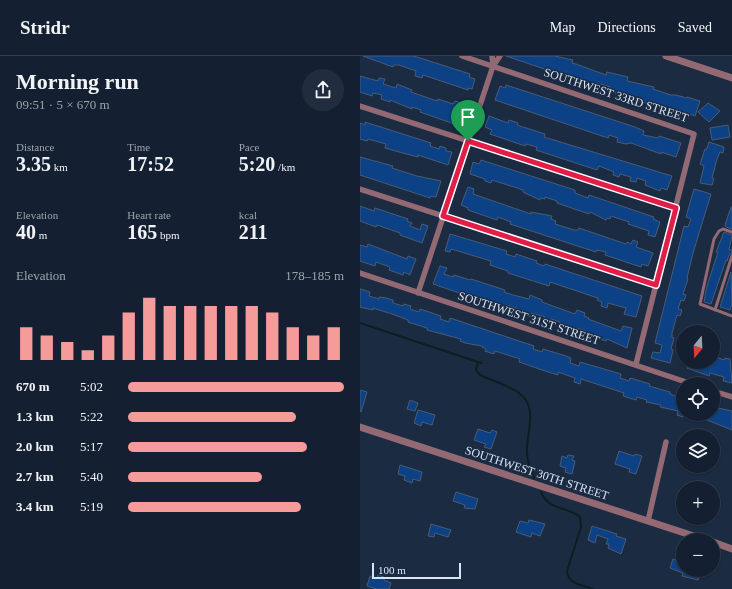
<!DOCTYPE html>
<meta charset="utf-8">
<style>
:root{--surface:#142032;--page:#212d3e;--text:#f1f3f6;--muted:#9da3ac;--line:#333e4d;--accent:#f59b99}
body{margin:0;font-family:Georgia,serif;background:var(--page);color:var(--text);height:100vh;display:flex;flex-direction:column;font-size:15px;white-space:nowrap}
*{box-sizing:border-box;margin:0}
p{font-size:13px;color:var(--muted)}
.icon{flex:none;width:22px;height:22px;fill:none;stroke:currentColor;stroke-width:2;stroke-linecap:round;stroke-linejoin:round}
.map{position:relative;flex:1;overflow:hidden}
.sheet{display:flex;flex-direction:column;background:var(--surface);width:360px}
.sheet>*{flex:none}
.needle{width:26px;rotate:198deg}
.controls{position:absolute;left:316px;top:269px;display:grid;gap:8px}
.controls a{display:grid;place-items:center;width:44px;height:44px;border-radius:50%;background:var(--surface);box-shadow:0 1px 3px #0004,0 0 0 1px var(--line);font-size:20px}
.scale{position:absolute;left:12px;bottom:10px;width:89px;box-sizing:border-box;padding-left:4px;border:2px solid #d9e4f3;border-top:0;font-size:11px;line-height:14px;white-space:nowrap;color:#d9e4f3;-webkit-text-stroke:3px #1b2b42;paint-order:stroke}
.pin{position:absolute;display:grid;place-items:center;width:34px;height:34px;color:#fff;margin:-41px -17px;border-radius:50% 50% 50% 0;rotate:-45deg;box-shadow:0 0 4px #0007}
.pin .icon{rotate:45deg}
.round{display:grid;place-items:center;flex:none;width:42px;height:42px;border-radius:21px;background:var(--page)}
.head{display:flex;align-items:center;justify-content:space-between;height:68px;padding:0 16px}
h1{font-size:22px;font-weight:600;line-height:30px}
.figures{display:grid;grid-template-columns:repeat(3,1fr);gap:6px;height:68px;padding:4px 16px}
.figures div{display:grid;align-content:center}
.figures b{font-size:20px;font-weight:600}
.figures small{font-size:11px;font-weight:400}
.figures p{font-size:11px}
.chart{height:112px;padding:8px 16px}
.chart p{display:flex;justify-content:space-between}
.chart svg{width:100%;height:72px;margin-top:4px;stroke:var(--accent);stroke-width:6}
ul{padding:0 16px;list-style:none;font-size:13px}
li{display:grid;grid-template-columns:64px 48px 1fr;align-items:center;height:30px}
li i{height:10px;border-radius:5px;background:var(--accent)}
header{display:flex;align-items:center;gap:24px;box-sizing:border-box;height:56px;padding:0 20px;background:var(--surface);border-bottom:1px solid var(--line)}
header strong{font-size:19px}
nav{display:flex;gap:22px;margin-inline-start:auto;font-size:14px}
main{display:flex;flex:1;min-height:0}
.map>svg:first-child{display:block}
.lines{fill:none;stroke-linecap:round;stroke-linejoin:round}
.stream{stroke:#0c1f20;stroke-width:2}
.building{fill:#0d4185;stroke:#495b75}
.service{stroke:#936973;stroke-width:3}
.minor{stroke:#936973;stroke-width:5.5}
.tertiary{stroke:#936973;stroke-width:7}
.route-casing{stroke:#fff;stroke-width:8}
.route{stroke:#e11d48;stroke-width:5}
.labels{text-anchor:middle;stroke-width:3;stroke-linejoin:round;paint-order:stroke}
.street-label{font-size:12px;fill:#d9e4f3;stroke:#1b2b42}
</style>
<header>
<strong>Stridr</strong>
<nav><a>Map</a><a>Directions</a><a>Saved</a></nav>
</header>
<main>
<section class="sheet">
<div class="head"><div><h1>Morning run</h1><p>09:51 · 5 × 670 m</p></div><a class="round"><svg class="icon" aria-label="share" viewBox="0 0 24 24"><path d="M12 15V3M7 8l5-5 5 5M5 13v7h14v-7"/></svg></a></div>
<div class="figures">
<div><p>Distance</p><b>3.35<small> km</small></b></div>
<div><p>Time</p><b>17:52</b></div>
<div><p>Pace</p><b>5:20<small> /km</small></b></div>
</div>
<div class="figures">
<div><p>Elevation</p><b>40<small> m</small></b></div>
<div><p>Heart rate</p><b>165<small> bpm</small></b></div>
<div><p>kcal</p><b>211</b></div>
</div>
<div class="chart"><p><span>Elevation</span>178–185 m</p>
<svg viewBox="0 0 160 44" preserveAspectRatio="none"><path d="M5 44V24M15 44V29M25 44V33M35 44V38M45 44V29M55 44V15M65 44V6M75 44V11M85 44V11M95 44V11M105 44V11M115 44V11M125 44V15M135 44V24M145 44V29M155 44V24"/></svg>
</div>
<ul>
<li><b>670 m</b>5:02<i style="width:100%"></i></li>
<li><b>1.3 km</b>5:22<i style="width:78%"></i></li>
<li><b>2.0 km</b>5:17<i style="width:83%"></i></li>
<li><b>2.7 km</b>5:40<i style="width:62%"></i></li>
<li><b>3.4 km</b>5:19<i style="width:80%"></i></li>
</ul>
</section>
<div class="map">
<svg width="372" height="533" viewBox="0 0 372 533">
<rect width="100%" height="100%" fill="#1b2b42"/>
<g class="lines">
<path class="stream" d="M 0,267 L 118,306
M 122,307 L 118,306 L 116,314 L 120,319 C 133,325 148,329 159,337 C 179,351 166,376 167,396 C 167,404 171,415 174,422
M 181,436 C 189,455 207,450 220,461 L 221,471 L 207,515 C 208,528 222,529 233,533"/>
</g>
<path class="building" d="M 3,0 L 54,0 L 110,18 L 109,21 L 115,23 L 112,33 L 108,32 L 108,34 L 63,19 L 62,22 L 55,20 L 56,15 L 39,9 L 34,9 L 33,11 Z
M 146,0 L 195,0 L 208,3 L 213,4 L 212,7 L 216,8 L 246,19 L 247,16 L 268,21 L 267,25 L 294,31 L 293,33 L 311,39 L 316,39 L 327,42 L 327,41 L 340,45 L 335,60 L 314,53 L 313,56 L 249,35 L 250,31 L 241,28 L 240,32 Z
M 0,20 L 18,25 L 19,22 L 25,23 L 23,28 L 36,32 L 37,28 L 52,34 L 51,36 L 77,45 L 78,43 L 93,48 L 95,45 L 104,48 L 103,51 L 106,52 L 100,70 L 60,56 L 61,54 L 52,51 L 52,53 L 30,44 L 30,46 L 21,43 L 22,39 L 13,37 L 12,40 L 0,36 Z
M 146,29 L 275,71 L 284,75 L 283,79 L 298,82 L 299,80 L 321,87 L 316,101 L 301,96 L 301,98 L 271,87 L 266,88 L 257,86 L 258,82 L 249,79 L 248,82 L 135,44 L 140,30 L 145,32 Z
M 348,47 L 360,55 L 349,66 L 338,56 Z
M 129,60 L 148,67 L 149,64 L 158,67 L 157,69 L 185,78 L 184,81 L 312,120 L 307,134 L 301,132 L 300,135 L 285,129 L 286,125 L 277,122 L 276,126 L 270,125 L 271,121 L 260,118 L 259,121 L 253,119 L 254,116 L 239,110 L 237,114 L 176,94 L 177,91 L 166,88 L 165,90 L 130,78 L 132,74 L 125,71 Z
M 5,66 L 71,87 L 70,90 L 79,93 L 80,90 L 86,92 L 86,95 L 92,96 L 88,109 L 58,99 L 58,101 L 39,96 L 25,92 L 26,88 L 8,83 L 7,85 L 0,83 L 0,67 L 5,69 Z
M 368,69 L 370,81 L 352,84 L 350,72 Z
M 349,86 L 364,91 L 363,97 L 360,96 L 357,103 L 352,122 L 354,123 L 352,129 L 340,127 L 344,110 L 340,108 L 345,93 L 347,93 Z
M 0,101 L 33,110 L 32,112 L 57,120 L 81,125 L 76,141 L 71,140 L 70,142 L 0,119 Z
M 121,104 L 215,134 L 215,137 L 228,142 L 229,139 L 294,161 L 293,163 L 300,166 L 295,181 L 288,179 L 289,175 L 268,168 L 269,166 L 251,160 L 250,163 L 247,162 L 246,164 L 230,156 L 229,158 L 197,147 L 197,145 L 185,141 L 185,143 L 181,142 L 180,144 L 163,136 L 163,134 L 132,124 L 131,127 L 125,125 L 125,123 L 110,118 L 113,106 L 119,108 Z
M 108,131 L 114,133 L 113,138 L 171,158 L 171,156 L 192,160 L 191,163 L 196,165 L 195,168 L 214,174 L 218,174 L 219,172 L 266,188 L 267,186 L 271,188 L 273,184 L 278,186 L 276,191 L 293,197 L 288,210 L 282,208 L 281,211 L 245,199 L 246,196 L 237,194 L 236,196 L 150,168 L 151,166 L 138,161 L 137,164 L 108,154 L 108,152 L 101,149 Z
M 334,133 L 351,138 L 333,197 L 327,222 L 328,223 L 323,238 L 326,239 L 324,245 L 321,244 L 318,253 L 322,254 L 320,260 L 317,259 L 312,277 L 312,281 L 314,282 L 311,293 L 313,294 L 310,307 L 291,302 L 293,296 L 300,297 L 302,289 L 295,287 L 324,170 L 328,171 L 331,163 L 326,161 Z
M 0,150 L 14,155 L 15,152 L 48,163 L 47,165 L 52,167 L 50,170 L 60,174 L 62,168 L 68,170 L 62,187 L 40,179 L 40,177 L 17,169 L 16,171 L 0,165 Z
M 371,151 L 372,151 L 372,173 L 366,171 L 365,169 Z
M 364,176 L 372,179 L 369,194 L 372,194 L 372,197 L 369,199 L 367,205 L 366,204 L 351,248 L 344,246 L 347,230 L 358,196 L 356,196 Z
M 90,178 L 147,195 L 146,198 L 155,201 L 156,198 L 177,205 L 176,207 L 184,210 L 185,208 L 282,240 L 276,261 L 264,258 L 266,252 L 248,247 L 247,252 L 241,250 L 242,246 L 237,244 L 238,242 L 190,226 L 189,230 L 148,217 L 148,215 L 130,209 L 131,205 L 91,193 L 90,196 L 85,195 Z
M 8,188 L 47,203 L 48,200 L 56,203 L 50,219 L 44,216 L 43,219 L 29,214 L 30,211 L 16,206 L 15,210 L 0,205 L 0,189 L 7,191 Z
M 80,210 L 87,212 L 84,218 L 93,221 L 94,219 L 110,224 L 111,223 L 145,234 L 144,236 L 153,239 L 169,243 L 170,239 L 182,244 L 182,246 L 215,258 L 217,254 L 225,257 L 224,260 L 229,262 L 228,263 L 261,275 L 263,270 L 272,272 L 267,292 L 247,283 L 246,285 L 225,278 L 226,275 L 217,272 L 216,275 L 199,270 L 200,266 L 191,263 L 190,267 L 184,265 L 185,261 L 172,257 L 170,261 L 155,255 L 156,252 L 147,249 L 146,253 L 73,228 Z
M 371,216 L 372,249 L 370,254 L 360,251 Z
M 0,233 L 10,236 L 9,240 L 19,243 L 19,241 L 26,242 L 33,244 L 33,247 L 43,250 L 44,248 L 51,250 L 50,253 L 59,256 L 60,253 L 81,260 L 80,263 L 89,266 L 90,262 L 174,290 L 173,293 L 182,296 L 183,293 L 203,299 L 211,302 L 210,307 L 219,310 L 220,306 L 261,318 L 260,322 L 269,325 L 270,322 L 290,328 L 289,330 L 310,336 L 310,338 L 323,343 L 323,361 L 317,359 L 318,355 L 300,351 L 301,349 L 286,346 L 287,344 L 277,341 L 276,344 L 263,340 L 264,337 L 221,323 L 220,328 L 214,326 L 215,322 L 198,316 L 198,319 L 185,315 L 159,306 L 160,303 L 135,295 L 134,298 L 125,295 L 126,293 L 122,291 L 122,290 L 105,287 L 100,285 L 101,283 L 67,274 L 67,272 L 48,266 L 48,264 L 35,259 L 13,252 L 13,254 L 0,251 Z
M 353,300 L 364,304 L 365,302 L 370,303 L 372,327 L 363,325 L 364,321 L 350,317 L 349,320 L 327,312 L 329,306 L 353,306 Z
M 0,334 L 7,336 L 1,356 L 0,355 Z
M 50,344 L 58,347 L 55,355 L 47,353 Z
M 353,351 L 372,355 L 372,374 L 342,362 L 343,358 L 353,358 Z
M 58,354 L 75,359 L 72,369 L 62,366 L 61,370 L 54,367 Z
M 118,373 L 130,377 L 132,374 L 137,376 L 131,393 L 124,391 L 126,388 L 114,384 Z
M 259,395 L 274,400 L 275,398 L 282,400 L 276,418 L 269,416 L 270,413 L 255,408 Z
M 208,399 L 214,400 L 212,404 L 215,405 L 212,418 L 205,416 L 206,412 L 200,410 L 202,400 L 207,402 Z
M 40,409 L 62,416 L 60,425 L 53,423 L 52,427 L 44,424 L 45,420 L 38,418 Z
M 96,436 L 118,443 L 115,453 L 104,452 L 105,449 L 93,445 Z
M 169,464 L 185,468 L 180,480 L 172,477 L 171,481 L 156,476 L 160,465 L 168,467 Z
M 71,468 L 91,474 L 88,481 L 75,477 L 74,481 L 68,480 Z
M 232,470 L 257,478 L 256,480 L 266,483 L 261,498 L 248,492 L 249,488 L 246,488 L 248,483 L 237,479 L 235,487 L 228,484 Z
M 313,503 L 323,507 L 323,516 L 324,514 L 341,514 L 338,524 L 322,520 L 323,517 L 310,512 Z
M 18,519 L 24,521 L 24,524 L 31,527 L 29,533 L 16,533 L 7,530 L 10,520 L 17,522 Z"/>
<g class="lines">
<path class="service" d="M 372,176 L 363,173 L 359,175 L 354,183 L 340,248 L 372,260
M 355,254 L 372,200"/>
<path class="minor" d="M 102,0 L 334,78 L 276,308
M 132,0 L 133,10
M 0,50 L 316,152
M 0,133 L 296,229
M 0,217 L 332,328
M 58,237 L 133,10 L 140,0
M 353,335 L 372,341
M 288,465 L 306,386"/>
<path class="tertiary" d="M 306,0 L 372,22
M 0,371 L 346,484
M 353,486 L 372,493"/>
</g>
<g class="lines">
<defs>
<path id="route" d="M 108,85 L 316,152 L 296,229 L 83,160 Z"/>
</defs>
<use href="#route" class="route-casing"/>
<use href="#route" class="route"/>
</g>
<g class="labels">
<g class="street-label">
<text transform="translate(256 39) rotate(18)" y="4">SOUTHWEST 33RD STREET</text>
<text transform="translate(169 262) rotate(18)" y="4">SOUTHWEST 31ST STREET</text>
<text transform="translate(177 417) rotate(18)" y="4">SOUTHWEST 30TH STREET</text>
</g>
</g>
</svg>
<div class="controls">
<a><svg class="needle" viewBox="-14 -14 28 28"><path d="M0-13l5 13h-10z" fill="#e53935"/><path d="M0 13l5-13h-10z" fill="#9da3ac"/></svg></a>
<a><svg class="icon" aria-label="locate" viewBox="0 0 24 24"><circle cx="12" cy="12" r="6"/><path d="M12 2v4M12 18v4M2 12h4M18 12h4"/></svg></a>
<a><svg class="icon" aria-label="layers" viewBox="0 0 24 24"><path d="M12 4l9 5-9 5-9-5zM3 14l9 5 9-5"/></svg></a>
<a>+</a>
<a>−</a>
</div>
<div class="scale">100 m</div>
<div class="pin" style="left:108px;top:85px;background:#1e9e55"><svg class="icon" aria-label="arrive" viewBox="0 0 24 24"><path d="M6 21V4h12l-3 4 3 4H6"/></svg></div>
</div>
</main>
